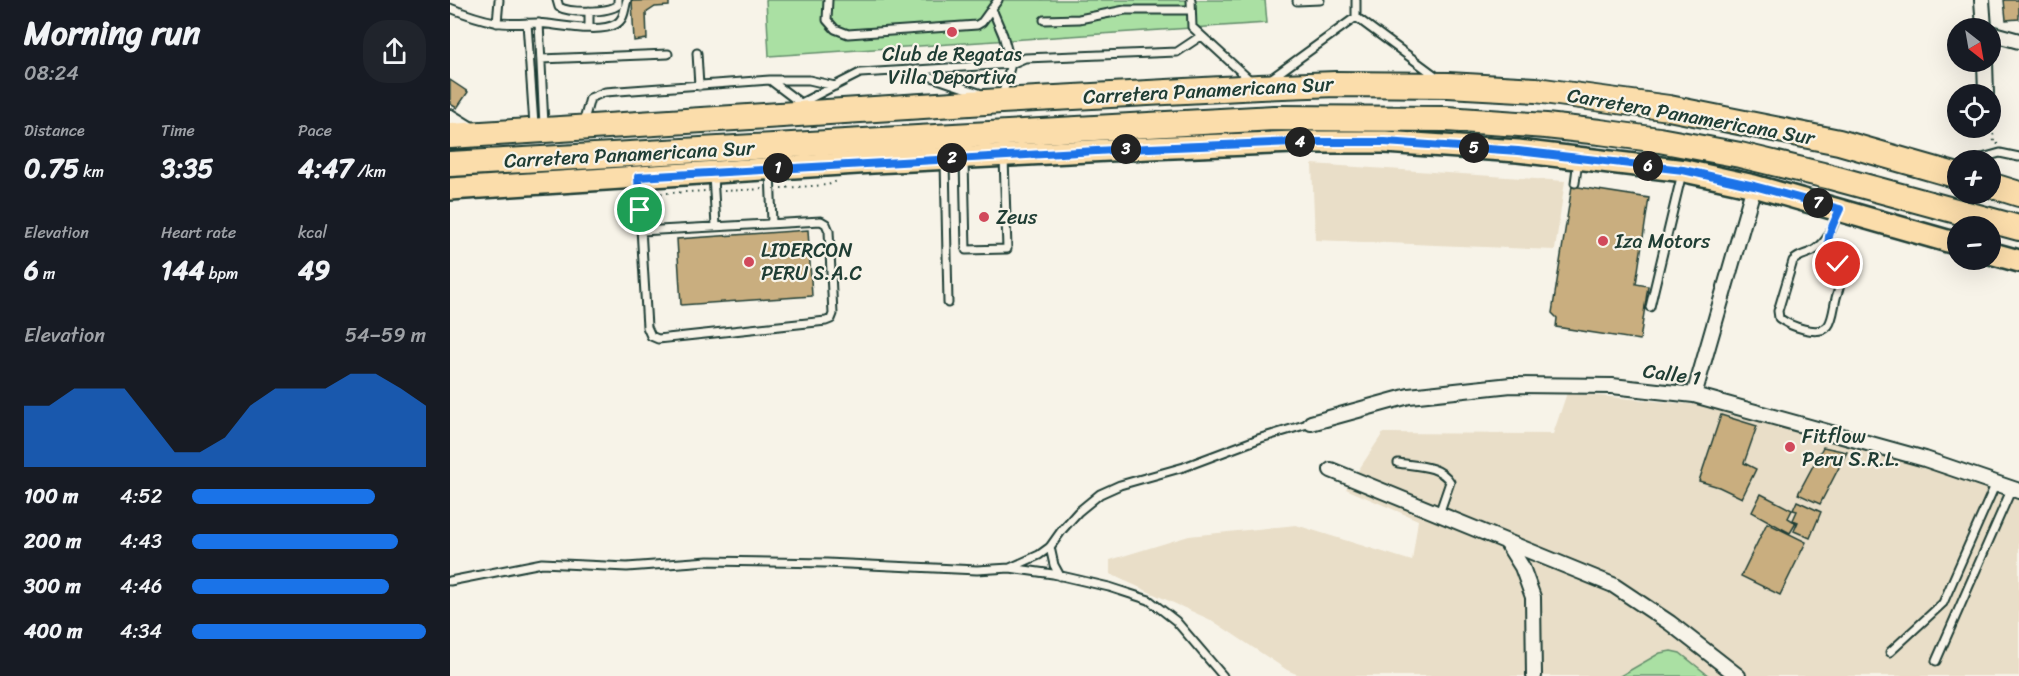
<!DOCTYPE html>
<meta charset="utf-8">
<style>
:root{--surface:#171b24;--page:#20242c;--text:#f1f3f6;--muted:#9ea1a6;--accent:#1a73e8}
body{margin:0;font-family:Sriracha,sans-serif;background:var(--page);color:var(--text);height:100vh;display:flex;flex-direction:column;font-size:22px;white-space:nowrap}
*{box-sizing:border-box;margin:0}
p{font-size:20px;color:var(--muted)}
.icon{flex:none;width:33px;height:33px;fill:none;stroke:currentColor;stroke-width:2;stroke-linecap:round;stroke-linejoin:round}
.map{position:relative;flex:1;overflow:hidden}
.panel{display:flex;flex-direction:column;background:var(--surface);width:450px}
.panel>*{flex:none}
.needle{width:39px;rotate:149deg}
.tools{position:absolute;left:1497px;top:18px;display:grid;gap:12px}
.tools a{display:grid;place-items:center;width:54px;height:54px;border-radius:50%;background:var(--surface);box-shadow:0 6px 24px #0002;font-size:30px}
.pin{position:absolute;display:grid;place-items:center;width:51px;height:51px;color:#fff;margin:-26px;border:3px solid #fff;border-radius:50%;box-shadow:0 2px 6px #0007}
.km{position:absolute;width:30px;height:30px;margin:-15px;border-radius:50%;background:#222;color:#fff;font-size:16px;line-height:30px;text-align:center}
.round{display:grid;place-items:center;flex:none;width:63px;height:63px;border-radius:24px;background:var(--page)}
.overview{display:flex;align-items:center;justify-content:space-between;height:102px;padding:0 24px}
h1{font-size:33px;font-weight:700;line-height:45px}
.metrics{display:grid;grid-template-columns:repeat(3,1fr);gap:9px;height:102px;padding:6px 24px}
.metrics div{display:grid;align-content:center}
.metrics b{font-size:26px;font-weight:700}
.metrics small{font-size:16px;font-weight:400}
.metrics p{font-size:16px}
.chart{height:168px;padding:12px 24px}
.chart p{display:flex;justify-content:space-between}
.chart svg{width:100%;height:108px;margin-top:6px;fill:var(--accent);opacity:.7}
ul{padding:0 24px;list-style:none;font-size:20px}
li{display:grid;grid-template-columns:96px 72px 1fr;align-items:center;height:45px}
li i{height:15px;border-radius:8px;background:var(--accent)}
main{display:flex;flex:1;min-height:0}
.map>svg:first-child{display:block}
.built{fill:#e9dec8}
.green{fill:#aae0a3;stroke:#648e6c;stroke-width:1.5}
.building{fill:#c9ae7f;stroke:#1f3d34;stroke-width:1.5}
.lines{fill:none;stroke-linecap:round;stroke-linejoin:round}
.service-casing{stroke:#1f3d34;stroke-width:11}
.minor-casing{stroke:#1f3d34;stroke-width:18}
.primary-casing{stroke:#1f3d34;stroke-width:26}
.motorway-casing{stroke:#1f3d34;stroke-width:28}
.path{stroke:#1f3d34;stroke-width:2;stroke-dasharray:1.5 4.5;stroke-linecap:butt}
.service{stroke:#f7f3e8;stroke-width:7}
.minor{stroke:#f7f3e8;stroke-width:14}
.primary{stroke:#fbddab;stroke-width:21}
.motorway{stroke:#fbddab;stroke-width:24}
.route-casing{stroke:#fff;stroke-width:12}
.route{stroke:#1a73e8;stroke-width:8}
.poi-dot{fill:#d1495b;stroke:#f7f3e8;stroke-width:2}
.labels{text-anchor:middle;stroke-width:4.5;stroke-linejoin:round;paint-order:stroke}
.poi-label{font-size:20px;fill:#1f3d34;stroke:#f7f3e8;text-anchor:start}
.street-label{font-size:20px;fill:#1f3d34;stroke:#f7f3e8}
</style>
<main>
<section class="panel">
<div class="overview"><div><h1>Morning run</h1><p>08:24</p></div><a class="round"><svg class="icon" aria-label="share" viewBox="0 0 24 24"><path d="M12 15V3M7 8l5-5 5 5M5 13v7h14v-7"/></svg></a></div>
<div class="metrics">
<div><p>Distance</p><b>0.75<small> km</small></b></div>
<div><p>Time</p><b>3:35</b></div>
<div><p>Pace</p><b>4:47<small> /km</small></b></div>
</div>
<div class="metrics">
<div><p>Elevation</p><b>6<small> m</small></b></div>
<div><p>Heart rate</p><b>144<small> bpm</small></b></div>
<div><p>kcal</p><b>49</b></div>
</div>
<div class="chart"><p><span>Elevation</span>54–59 m</p>
<svg viewBox="0 0 160 44" preserveAspectRatio="none"><path d="M0 44V19L10 19L20 12L30 12L40 12L50 25L60 38L70 38L80 32L90 19L100 12L110 12L120 12L130 6L140 6L150 12L160 19V44z"/></svg>
</div>
<ul>
<li><b>100 m</b>4:52<i style="width:78%"></i></li>
<li><b>200 m</b>4:43<i style="width:88%"></i></li>
<li><b>300 m</b>4:46<i style="width:84%"></i></li>
<li><b>400 m</b>4:34<i style="width:100%"></i></li>
</ul>
</section>
<div class="map">
<svg width="1569" height="676" viewBox="0 0 1569 676">
<rect width="100%" height="100%" fill="#f7f3e8"/>
<filter id="ink" filterUnits="userSpaceOnUse"><feTurbulence type="fractalNoise" baseFrequency=".0167" numOctaves="2"/><feDisplacementMap in="SourceGraphic" scale="12" xChannelSelector="R" yChannelSelector="G"/><feConvolveMatrix kernelMatrix="1 2 1 2 8 2 1 2 1" color-interpolation-filters="sRGB"/></filter>
<g filter="url(#ink)">
<path class="built" d="M 862,164 L 1115,181 L 1105,250 L 865,240 Z
M 1117,393 L 1271,407 L 1468,462 L 1569,500 L 1569,676 L 851,676 L 837,670 L 763,621 L 660,574 L 660,560 L 739,536 L 846,525 L 962,561 L 968,520 L 896,489 L 933,433 L 1103,434 Z"/>
<path class="green" d="M 316,0 L 815,0 L 817,23 L 319,56 Z
M 1221,651 L 1230,653 L 1259,676 L 1170,676 L 1210,653 Z"/>
<path class="building" d="M 219,0 L 219,6 L 205,7 L 196,13 L 197,39 L 184,41 L 182,1 Z
M 1554,0 L 1569,0 L 1569,19 L 1556,20 Z
M 0,80 L 18,92 L 7,108 L 0,104 Z
M 1122,186 L 1199,198 L 1186,284 L 1198,286 L 1190,340 L 1106,327 L 1107,318 L 1102,313 Z
M 358,230 L 362,296 L 231,305 L 227,239 Z
M 1271,415 L 1307,426 L 1294,463 L 1306,469 L 1292,498 L 1269,487 L 1249,481 Z
M 1373,447 L 1397,452 L 1370,504 L 1348,494 Z
M 1311,494 L 1342,510 L 1338,518 L 1346,523 L 1340,533 L 1302,512 Z
M 1347,501 L 1371,512 L 1360,538 L 1344,531 L 1348,522 L 1343,520 L 1347,511 L 1343,510 Z
M 1317,523 L 1356,542 L 1330,595 L 1291,576 Z"/>
<g class="lines">
<defs>
<path id="service" d="M 107,0 L 109,7 C 120,13 158,13 168,5 L 168,0
M 378,0 L 377,20 L 385,29 L 398,34 L 527,25 L 532,22 L 548,0
M 741,0 L 742,27 L 801,81
M 906,0 L 906,17
M 847,1 L 870,0
M 0,8 C 15,14 29,19 45,22 C 58,25 73,23 87,23 C 107,24 149,34 166,24 C 175,19 174,9 177,0
M 139,11 L 139,28
M 594,20 L 629,19 L 675,10 L 741,10
M 47,23 L 49,0
M 77,23 L 84,125
M 89,23 L 94,125
M 247,53 L 249,86
M 91,59 L 218,54
M 466,70 L 561,64 L 553,35 L 542,9
M 320,80 L 359,80 L 385,86
M 819,80 L 906,17 L 987,77
M 552,96 L 561,64 L 575,58 L 727,52 L 751,36
M 347,105 L 410,73 L 461,70 L 529,93
M 133,124 L 140,98 L 155,92 L 320,80 L 353,105
M 514,160 L 516,250 L 557,249 L 554,157
M 1525,160 L 1550,153 L 1569,157
M 495,161 L 498,303
M 320,171 L 322,223
M 263,175 L 266,226
M 188,179 L 197,327 L 201,336 L 208,339 L 376,321 L 381,319 L 383,314 L 379,231 L 376,224 L 371,221 L 191,231
M 1125,183 L 1128,160
M 1377,240 C 1380,251 1388,260 1390,270 C 1393,280 1388,290 1386,298 C 1384,306 1383,320 1378,326 C 1368,337 1340,326 1329,318 L 1328,311 L 1343,261 C 1349,255 1354,255 1361,252 C 1379,243 1381,228 1389,212
M 1200,307 L 1232,173
M 948,463 C 966,466 990,465 1000,482 L 989,514
M 600,547 L 604,565 L 610,576
M 560,568 L 603,574 L 659,587 L 699,600 L 726,621 L 773,676
M 0,581 L 92,563 L 177,567 L 258,561 L 377,563 L 527,570 L 560,568 L 589,555 L 600,547 L 612,530 L 628,512 L 650,494 L 670,485 L 734,467 L 811,438 L 861,423
M 1440,652 L 1493,603 L 1546,483
M 1486,661 L 1562,488"/>
<path id="minor" d="M 1532,0 L 1534,28
M 1540,33 L 1569,41
M 1535,62 L 1536,94
M 0,117 L 26,133
M 1244,395 L 1304,186
M 861,423 L 959,396 L 1061,385 L 1162,386 L 1244,395 L 1475,459 L 1569,491
M 881,470 L 1163,585 L 1220,623 L 1288,676
M 1057,543 L 1072,567 L 1083,597 L 1084,676"/>
<path id="primary" d="M 0,189 L 423,162 L 699,148 L 845,142 L 935,142 L 1068,151 L 1235,171 L 1304,186 L 1508,244
M 1540,253 L 1569,261"/>
<path id="motorway" d="M 0,136 L 551,101 L 809,87 L 886,84 L 998,85 L 1086,90 L 1219,108 L 1389,142 L 1508,176
M 0,164 L 824,118 L 996,119 L 1096,126 L 1150,132 L 1209,140 L 1290,155 L 1377,176 L 1569,228
M 1540,185 L 1569,194"/>
</defs>
<use href="#service" class="service-casing"/>
<use href="#minor" class="minor-casing"/>
<use href="#primary" class="primary-casing"/>
<use href="#motorway" class="motorway-casing"/>
<path class="path" d="M 1540,124 L 1543,125 L 1544,143 L 1548,144
M 331,188 L 378,185 L 387,181
M 274,191 L 313,189
M 199,194 L 256,191"/>
<use href="#service" class="service"/>
<use href="#minor" class="minor"/>
<use href="#primary" class="primary"/>
<use href="#motorway" class="motorway"/>
</g>
</g>
<g class="lines" filter="url(#ink)">
<defs>
<path id="route" d="M 190,210 L 188,177 L 699,148 L 845,142 L 935,142 L 1068,151 L 1233,170 L 1304,186 L 1390,209 C 1379,234 1372,240 1388,264"/>
</defs>
<use href="#route" class="route-casing"/>
<use href="#route" class="route"/>
</g>
<g class="poi-dot">
<circle cx="502" cy="32" r="6"/>
<circle cx="534" cy="217" r="6"/>
<circle cx="1153" cy="241" r="6"/>
<circle cx="299" cy="262" r="6"/>
<circle cx="1340" cy="447" r="6"/>
</g>
<g class="labels">
<g class="poi-label">
<text x="502" y="61" text-anchor="middle">Club de Regatas<tspan x="502" dy="23">Villa Deportiva</tspan></text>
<text x="546" y="224">Zeus</text>
<text x="1165" y="248">Iza Motors</text>
<text x="311" y="257">LIDERCON<tspan x="311" dy="23">PERU S.A.C</tspan></text>
<text x="1352" y="443">Fitflow<tspan x="1352" dy="23">Peru S.R.L.</tspan></text>
</g>
<g class="street-label">
<text transform="translate(758 90) rotate(-3)" y="7">Carretera Panamericana Sur</text>
<text transform="translate(1241 116) rotate(10)" y="7">Carretera Panamericana Sur</text>
<text transform="translate(179 154) rotate(-3)" y="7">Carretera Panamericana Sur</text>
<text transform="translate(1222 374) rotate(8)" y="7">Calle 1</text>
</g>
</g>
</svg>
<div class="tools">
<a><svg class="needle" viewBox="-14 -14 28 28"><path d="M0-13l5 13h-10z" fill="#e53935"/><path d="M0 13l5-13h-10z" fill="#9ea1a6"/></svg></a>
<a><svg class="icon" aria-label="locate" viewBox="0 0 24 24"><circle cx="12" cy="12" r="6"/><path d="M12 2v4M12 18v4M2 12h4M18 12h4"/></svg></a>
<a>+</a>
<a>−</a>
</div>
<div class="pin" style="left:190px;top:210px;background:#1e9e55"><svg class="icon" aria-label="arrive" viewBox="0 0 24 24"><path d="M6 21V4h12l-3 4 3 4H6"/></svg></div>
<div class="pin" style="left:1388px;top:264px;background:#d93025"><svg class="icon" aria-label="check" viewBox="0 0 24 24"><path d="M5 12l5 5 9-10"/></svg></div>
<b class="km" style="left:328px;top:168px">1</b>
<b class="km" style="left:502px;top:158px">2</b>
<b class="km" style="left:676px;top:149px">3</b>
<b class="km" style="left:850px;top:142px">4</b>
<b class="km" style="left:1024px;top:148px">5</b>
<b class="km" style="left:1198px;top:166px">6</b>
<b class="km" style="left:1368px;top:203px">7</b>
</div>
</main>
